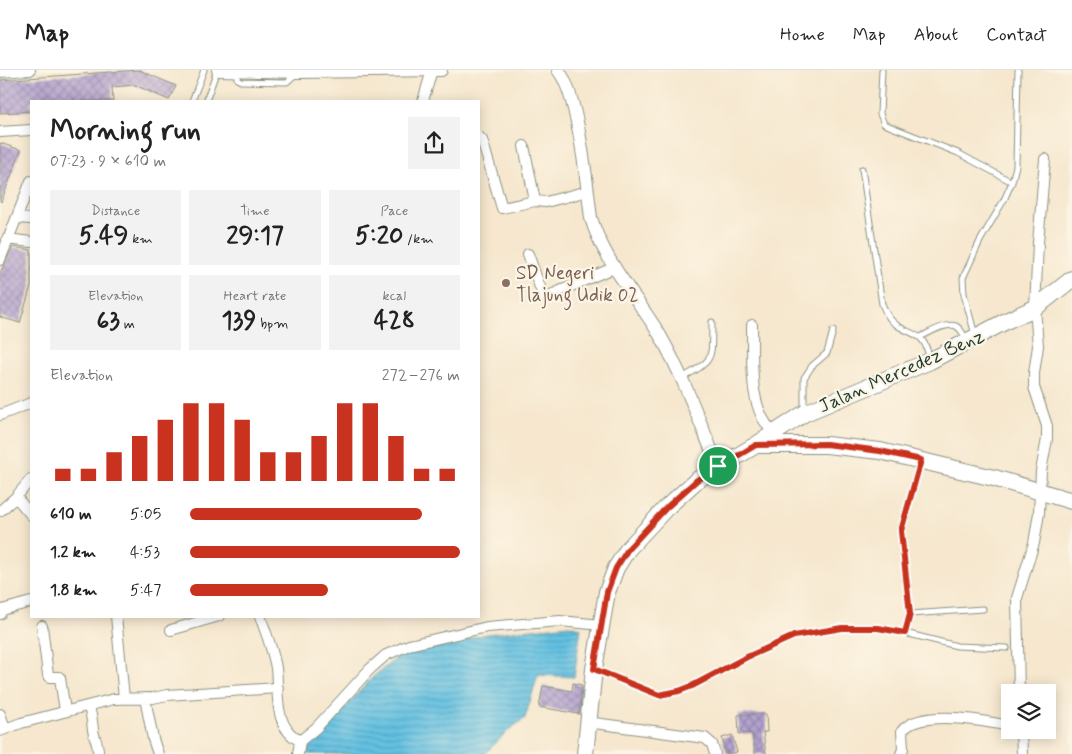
<!DOCTYPE html>
<meta charset="utf-8">
<style>
:root{--surface:#fff;--page:#f2f2f2;--text:#222;--muted:#767676;--line:#e0e0e0;--accent:#c8321e}
body{margin:0;font-family:Mynerve,sans-serif;background:var(--page);color:var(--text);height:100vh;display:flex;flex-direction:column;font-size:19px;white-space:nowrap}
*{box-sizing:border-box;margin:0}
p{font-size:16px;color:var(--muted)}
.icon{flex:none;width:28px;height:28px;fill:none;stroke:currentColor;stroke-width:2;stroke-linecap:round;stroke-linejoin:round}
.map{position:relative;flex:1;overflow:hidden}
.sheet{position:absolute;left:30px;top:30px;width:450px;height:518px;display:flex;flex-direction:column;background:var(--surface);border-radius:0px;box-shadow:0 2px 12px #0003}
.sheet>*{flex:none}
.buttons{position:absolute;left:1001px;top:614px;display:grid;gap:10px}
.buttons a{display:grid;place-items:center;width:55px;height:55px;border-radius:0px;background:var(--surface);box-shadow:0 2px 12px #0003;font-size:25px}
.pin{position:absolute;display:grid;place-items:center;width:42px;height:42px;color:#fff;margin:-21px;border:2px solid #fff;border-radius:50%;box-shadow:0 1px 5px #0007}
.round{display:grid;place-items:center;flex:none;width:52px;height:52px;border-radius:0px;background:var(--page)}
.head{display:flex;align-items:center;justify-content:space-between;height:85px;padding:0 20px}
h1{font-size:28px;font-weight:700;line-height:38px}
.metrics{display:grid;grid-template-columns:repeat(3,1fr);gap:8px;height:85px;padding:5px 20px}
.metrics div{display:grid;align-content:center;border-radius:0px;background:var(--page);text-align:center}
.metrics b{font-size:25px;font-weight:700}
.metrics small{font-size:14px;font-weight:400}
.metrics p{font-size:14px}
.chart{height:140px;padding:10px 20px}
.chart p{display:flex;justify-content:space-between}
.chart svg{width:100%;height:90px;margin-top:5px;stroke:var(--accent);stroke-width:6}
ul{padding:0 20px;list-style:none;font-size:16px}
li{display:grid;grid-template-columns:80px 60px 1fr;align-items:center;height:38px}
li i{height:12px;border-radius:6px;background:var(--accent)}
header{display:flex;align-items:center;gap:30px;box-sizing:border-box;height:70px;padding:0 25px;background:var(--surface);border-bottom:1px solid var(--line)}
header strong{font-size:24px}
nav{display:flex;gap:28px;margin-inline-start:auto;font-size:18px}
.map>svg:first-child{display:block}
.water{fill:url(#water-rules);stroke:#427f8b}
.building{fill:url(#building-cross-hatch)}
.lines{fill:none;stroke-linecap:round;stroke-linejoin:round}
.service-casing{stroke:#8a9281;stroke-width:7}
.minor-casing{stroke:#8a9281;stroke-width:12}
.tertiary-casing{stroke:#8a9281;stroke-width:14}
.primary-casing{stroke:#8a9281;stroke-width:18}
.service{stroke:#fff;stroke-width:5}
.minor{stroke:#fff;stroke-width:10}
.tertiary{stroke:#fff;stroke-width:12}
.primary{stroke:#fff;stroke-width:16}
.route-casing{stroke:#fff;stroke-width:10}
.route{stroke:#c8321e;stroke-width:6}
.education-dot{fill:#8d6e63;stroke:#fcf5e5;stroke-width:2}
.labels{text-anchor:middle;stroke-width:4.5;stroke-linejoin:round;paint-order:stroke}
.education-label{font-size:19px;fill:#785e54;stroke:#fcf5e5;text-anchor:start}
.street-label{font-size:19px;fill:#1f3d34;stroke:#fcf5e5}
</style>
<header>
<strong>Map</strong>
<nav><a>Home</a><a>Map</a><a>About</a><a>Contact</a></nav>
</header>
<div class="map">
<svg width="1072" height="684" viewBox="0 0 1072 684">
<defs>
<pattern id="water-rules" width="6" height="5" patternUnits="userSpaceOnUse" patternTransform="scale(1.25)"><rect width="6" height="5" fill="#64c1e2"/><path d="M0 2.5h6" fill="none" stroke="#529eb8"/></pattern>
<pattern id="building-cross-hatch" width="8" height="8" patternUnits="userSpaceOnUse" patternTransform="scale(1.25)"><rect width="8" height="8" fill="#b3a1cf"/><path d="M0 0l8 8M0 8l8-8" fill="none" stroke="#9184a9"/></pattern>
</defs>
<rect width="100%" height="100%" fill="#fcf5e5"/>
<filter id="ink" filterUnits="userSpaceOnUse"><feTurbulence type="fractalNoise" baseFrequency=".02" numOctaves="2"/><feDisplacementMap in="SourceGraphic" scale="10" xChannelSelector="R" yChannelSelector="G"/><feConvolveMatrix kernelMatrix="1 2 1 2 8 2 1 2 1" color-interpolation-filters="sRGB"/></filter>
<filter id="wash" filterUnits="userSpaceOnUse"><feTurbulence type="fractalNoise" baseFrequency=".0096" numOctaves="4" result="noise"/><feDisplacementMap in="SourceGraphic" scale="20" xChannelSelector="R" yChannelSelector="G"/><feGaussianBlur stdDeviation="1.12" result="paint"/><feColorMatrix in="noise" values="0 0 0 0 0 0 0 0 0 0 0 0 0 0 0 0 0 1.4 0 .05"/><feComposite in="paint" operator="in"/></filter>
<g filter="url(#wash)">
<rect width="100%" height="100%" fill="#f6e7ce"/>
<path class="water" d="M 569,555 L 581,558 L 574,607 L 538,605 L 525,648 L 509,660 L 485,684 L 307,684 L 311,674 L 374,606 L 398,587 L 487,564 Z"/>
<g id="blocks">
<path class="building" d="M 139,0 L 176,16 L 169,30 L 135,15 L 112,17 L 113,31 L 31,31 L 31,41 L 0,43 L 0,10 Z
M 0,73 L 21,80 L 1,132 L 0,131 Z
M 13,177 L 31,180 L 31,216 L 20,253 L 0,247 L 0,203 Z
M 573,613 L 582,615 L 579,644 L 539,637 L 543,616 L 572,621 Z
M 766,644 L 767,662 L 763,662 L 766,684 L 755,684 L 752,663 L 739,664 L 738,645 Z
M 732,665 L 737,682 L 727,684 L 722,668 Z"/>
</g>
</g>
<g filter="url(#ink)">
<use href="#blocks" fill-opacity="0" stroke="#8a9281" stroke-width="1"/>
<g class="lines">
<defs>
<path id="service" d="M 882,0 L 880,44 L 884,54 L 958,83 L 1012,112
M 237,1 L 237,9 L 241,11 L 287,12 L 296,4
M 192,31 L 204,0
M 206,31 L 217,0
M 862,99 L 882,234 C 885,242 890,251 898,256 C 916,267 924,263 929,287
M 975,265 L 964,224 L 963,208 L 980,171 L 1004,130 L 1012,112 L 1016,96 L 1018,0
M 920,267 C 929,263 946,252 956,256 C 960,258 964,265 966,269
M 682,308 C 716,289 711,290 712,252
M 804,340 L 804,308 L 812,296 L 827,283 L 833,261
M 910,544 L 983,539
M 905,563 L 957,576 L 1007,578
M 597,600 L 659,625 L 679,621 L 692,616 L 747,587 L 795,566 L 843,558 L 878,558 L 905,563 L 910,544 L 901,461 L 920,392"/>
<path id="minor" d="M 0,2 L 30,0
M 423,31 L 432,0
M 0,62 L 31,60
M 479,67 L 482,70 L 502,138 L 535,131 L 546,132 L 588,121
M 524,76 L 535,131
M 17,148 L 31,149
M 7,169 L 31,172
M 528,184 L 544,228 L 615,197
M 0,190 L 31,111
M 752,255 C 753,289 747,337 773,362
M 0,345 L 31,333
M 16,427 L 31,445
M 0,441 L 16,427 L 31,409
M 0,544 L 2,540 L 31,532
M 116,546 L 124,628
M 260,546 C 266,563 273,580 276,598 C 279,624 273,657 300,671 L 316,658 L 370,599 L 386,585 L 409,575 L 487,557 L 560,551 L 602,555
M 42,556 L 48,605 L 50,607 L 59,607 L 60,608 L 65,641
M 171,560 L 219,546
M 1019,622 L 1017,528 L 1034,473 L 1039,443 L 1041,401 L 1047,369 L 1047,356 L 1034,317 L 1034,303 L 1038,276 L 1035,238 L 1038,173 L 1045,89
M 145,628 L 153,669 L 158,684
M 88,636 C 92,644 92,651 93,660 C 94,668 99,675 98,684
M 0,644 L 5,658
M 587,652 L 705,668 L 712,674 L 715,684
M 1021,660 L 1022,684
M 0,661 L 21,653 L 114,629 L 153,628 L 167,625 L 278,618
M 298,684 L 300,671
M 901,684 L 903,679 L 902,661 C 920,638 985,651 1010,656"/>
<path id="tertiary" d="M 218,0 L 298,2 L 441,0
M 558,0 C 578,23 587,115 591,148 C 604,192 638,228 661,267 C 684,308 700,353 718,396"/>
<path id="primary" d="M 756,375 L 805,343 L 930,291 L 1008,250 L 1035,238 L 1072,209
M 585,684 L 594,599 L 607,522 L 616,498 L 628,479 L 666,438 L 697,410 L 756,375 L 826,375 L 880,381 L 994,408 L 1072,431"/>
</defs>
<use href="#service" class="service-casing"/>
<use href="#minor" class="minor-casing"/>
<use href="#tertiary" class="tertiary-casing"/>
<use href="#primary" class="primary-casing"/>
<use href="#service" class="service"/>
<use href="#minor" class="minor"/>
<use href="#tertiary" class="tertiary"/>
<use href="#primary" class="primary"/>
</g>
</g>
<g class="lines" filter="url(#ink)">
<defs>
<path id="route" d="M 826,374 L 880,381 L 921,390 L 901,461 L 910,544 L 905,563 L 878,558 L 842,558 L 794,566 L 747,587 L 692,616 L 679,621 L 659,625 L 594,599 L 607,522 L 616,498 L 628,479 L 666,438 L 697,410 L 756,375 Z"/>
</defs>
<use href="#route" class="route-casing"/>
<use href="#route" class="route"/>
</g>
<circle class="education-dot" cx="506" cy="213" r="5"/>
<g class="labels">
<g class="education-label">
<text x="516" y="209">SD Negeri<tspan x="516" dy="22">Tlajung Udik 02</tspan></text>
</g>
<g class="street-label">
<text transform="translate(901 300) rotate(-24)" y="7">Jalan Mercedez Benz</text>
</g>
</g>
</svg>
<div class="buttons">
<a><svg class="icon" aria-label="layers" viewBox="0 0 24 24"><path d="M12 4l9 5-9 5-9-5zM3 14l9 5 9-5"/></svg></a>
</div>
<div class="pin" style="left:718px;top:396px;background:#1e9e55"><svg class="icon" aria-label="arrive" viewBox="0 0 24 24"><path d="M6 21V4h12l-3 4 3 4H6"/></svg></div>
<section class="sheet">
<div class="head"><div><h1>Morning run</h1><p>07:23 · 9 × 610 m</p></div><a class="round"><svg class="icon" aria-label="share" viewBox="0 0 24 24"><path d="M12 15V3M7 8l5-5 5 5M5 13v7h14v-7"/></svg></a></div>
<div class="metrics">
<div><p>Distance</p><b>5.49<small> km</small></b></div>
<div><p>Time</p><b>29:17</b></div>
<div><p>Pace</p><b>5:20<small> /km</small></b></div>
</div>
<div class="metrics">
<div><p>Elevation</p><b>63<small> m</small></b></div>
<div><p>Heart rate</p><b>139<small> bpm</small></b></div>
<div><p>kcal</p><b>428</b></div>
</div>
<div class="chart"><p><span>Elevation</span>272–276 m</p>
<svg viewBox="0 0 160 44" preserveAspectRatio="none"><path d="M5 44V38M15 44V38M25 44V30M35 44V22M45 44V14M55 44V6M65 44V6M75 44V14M85 44V30M95 44V30M105 44V22M115 44V6M125 44V6M135 44V22M145 44V38M155 44V38"/></svg>
</div>
<ul>
<li><b>610 m</b>5:05<i style="width:86%"></i></li>
<li><b>1.2 km</b>4:53<i style="width:100%"></i></li>
<li><b>1.8 km</b>5:47<i style="width:51%"></i></li>
</ul>
</section>
</div>
